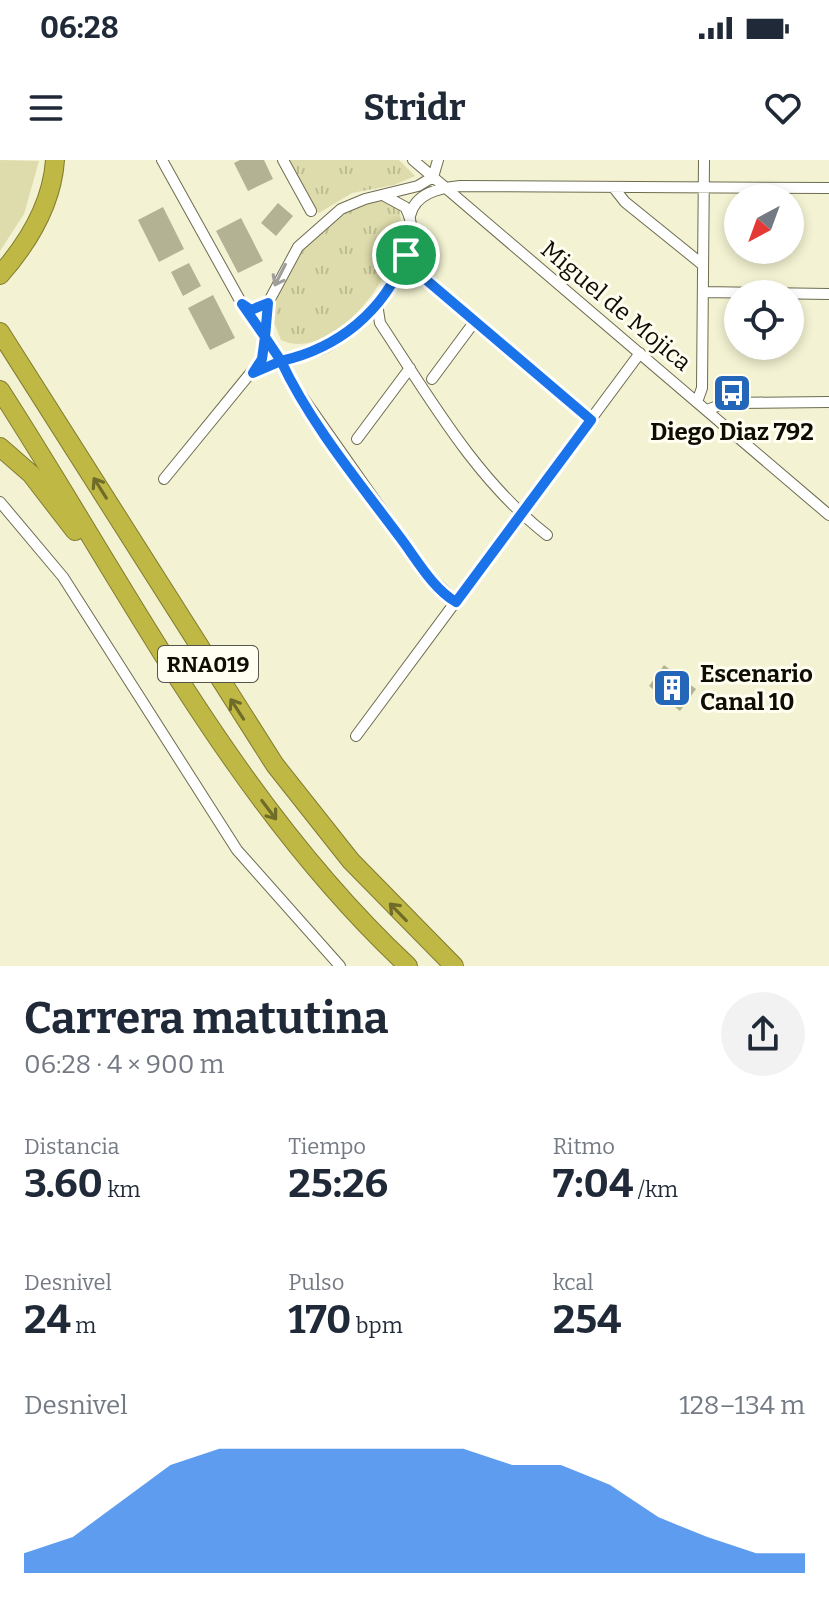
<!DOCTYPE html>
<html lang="es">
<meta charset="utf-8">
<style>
:root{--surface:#fff;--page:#f2f2f3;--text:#1f2937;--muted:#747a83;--accent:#1a73e8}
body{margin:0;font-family:Bitter,serif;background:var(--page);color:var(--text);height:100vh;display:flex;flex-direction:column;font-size:30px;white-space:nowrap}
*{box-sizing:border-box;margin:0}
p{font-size:26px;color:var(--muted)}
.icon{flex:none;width:44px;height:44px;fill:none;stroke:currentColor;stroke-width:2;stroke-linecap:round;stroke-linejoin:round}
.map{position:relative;height:806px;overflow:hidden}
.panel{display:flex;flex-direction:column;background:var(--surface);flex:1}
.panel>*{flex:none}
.needle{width:52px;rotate:221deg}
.buttons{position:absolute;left:724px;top:24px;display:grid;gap:16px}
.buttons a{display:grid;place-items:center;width:80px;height:80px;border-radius:50%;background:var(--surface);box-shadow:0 4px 12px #0003;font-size:40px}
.pin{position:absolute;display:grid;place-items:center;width:68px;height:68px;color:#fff;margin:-34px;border:4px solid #fff;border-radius:50%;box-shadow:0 2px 8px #0007}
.round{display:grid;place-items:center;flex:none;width:84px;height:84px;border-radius:42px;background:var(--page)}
.summary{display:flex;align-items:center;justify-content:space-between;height:136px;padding:0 24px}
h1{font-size:44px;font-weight:700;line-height:60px}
.stats{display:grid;grid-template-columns:repeat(3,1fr);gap:12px;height:136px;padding:8px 24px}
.stats div{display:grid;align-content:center}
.stats b{font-size:40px;font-weight:700}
.stats small{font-size:22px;font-weight:400}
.stats p{font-size:22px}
.chart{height:224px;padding:16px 24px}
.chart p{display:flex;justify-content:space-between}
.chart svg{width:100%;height:144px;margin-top:8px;fill:var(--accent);opacity:.7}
.status{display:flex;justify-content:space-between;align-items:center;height:56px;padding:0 40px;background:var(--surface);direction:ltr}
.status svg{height:22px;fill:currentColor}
header{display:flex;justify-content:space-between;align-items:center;height:104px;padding:0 24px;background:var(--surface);font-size:36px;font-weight:700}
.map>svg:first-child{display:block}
.grass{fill:#dedcac}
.park{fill:url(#park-tufts)}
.building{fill:#b3b293}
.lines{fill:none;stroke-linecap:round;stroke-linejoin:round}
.minor-casing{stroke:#6e6c50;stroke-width:12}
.motorway-casing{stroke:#817c2e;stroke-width:20}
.minor{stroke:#fff;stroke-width:10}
.motorway{stroke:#bfb845;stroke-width:18}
.oneway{stroke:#9f9e9b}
.oneway2{stroke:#6f6b28}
.route-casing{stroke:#fff;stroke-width:16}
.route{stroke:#1a73e8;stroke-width:10}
.labels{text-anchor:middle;stroke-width:6;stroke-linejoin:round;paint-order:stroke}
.shield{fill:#fffef1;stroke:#56554b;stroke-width:2}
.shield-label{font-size:22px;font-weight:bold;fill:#0e0d04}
.street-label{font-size:24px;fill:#0e0d04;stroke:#fffef1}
.poi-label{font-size:24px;font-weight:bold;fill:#0e0d04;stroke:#fffef1}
</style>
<div class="status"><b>06:28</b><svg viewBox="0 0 49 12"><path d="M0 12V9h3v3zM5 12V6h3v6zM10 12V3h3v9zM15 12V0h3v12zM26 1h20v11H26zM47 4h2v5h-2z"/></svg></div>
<header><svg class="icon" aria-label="menu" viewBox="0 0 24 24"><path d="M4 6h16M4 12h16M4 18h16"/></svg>Stridr<svg class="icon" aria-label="heart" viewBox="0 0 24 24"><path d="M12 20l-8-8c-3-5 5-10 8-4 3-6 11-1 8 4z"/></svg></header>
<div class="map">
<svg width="829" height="806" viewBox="0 0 829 806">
<defs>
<pattern id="park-tufts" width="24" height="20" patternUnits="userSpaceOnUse" patternTransform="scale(2)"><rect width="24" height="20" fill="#dedcac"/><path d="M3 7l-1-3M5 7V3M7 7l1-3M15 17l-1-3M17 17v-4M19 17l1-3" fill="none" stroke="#bdbc92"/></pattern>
</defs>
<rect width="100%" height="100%" fill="#f3f2d2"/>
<path class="grass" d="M 0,0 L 39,1 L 24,54 L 0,91 Z"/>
<path class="park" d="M 288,0 L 399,0 L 415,16 L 394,25 L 352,33 L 319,53 L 315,51 Z
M 381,41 L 399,49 C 413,99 335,206 281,180 L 272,158 C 283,105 325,50 381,41 Z"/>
<path class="building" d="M 240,0 L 264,0 L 273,19 L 248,31 L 234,3 Z
M 278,43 L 293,56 L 276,76 L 261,63 Z
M 163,47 L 184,89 L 159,102 L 138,60 Z
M 241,58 L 263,101 L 238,113 L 216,71 Z
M 189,103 L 201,126 L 183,136 L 171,112 Z
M 213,135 L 235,178 L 210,190 L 188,148 Z
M 664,505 L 696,529 L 680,551 L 649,526 Z"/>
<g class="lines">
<defs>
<path id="minor" d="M 162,0 L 242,144 L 289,218 L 426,413 L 456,442
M 283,0 L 311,51
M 413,0 L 829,355
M 433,17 L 438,0
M 614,28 L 625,42 L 703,105
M 410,56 C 415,33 439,28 460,26 L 829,28
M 408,89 L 417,112 L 591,260
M 704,132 L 829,134
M 377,144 L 380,163 C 429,237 476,320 547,375
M 258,209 C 277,198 302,198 322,189 C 362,170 433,94 405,47 L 383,35
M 432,219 L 475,161
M 697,242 L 702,228 L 704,0
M 707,250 L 725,243 L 829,242
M 357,279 L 410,208
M 164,319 L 262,199 L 268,143 L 298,87 L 341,49 L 365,39 L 418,26 L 433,17
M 0,342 L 63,417 L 237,690 L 340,806
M 356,576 L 640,193"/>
<path id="motorway" d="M 0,115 C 29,82 52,44 55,0
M 0,172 L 275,605 L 351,701 L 454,806
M 0,230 C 127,427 235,645 408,806
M 0,287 L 31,314 L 75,371"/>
</defs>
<use href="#minor" class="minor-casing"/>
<use href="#motorway" class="motorway-casing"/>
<use href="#minor" class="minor"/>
<use href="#motorway" class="motorway"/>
</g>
<defs><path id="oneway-shaft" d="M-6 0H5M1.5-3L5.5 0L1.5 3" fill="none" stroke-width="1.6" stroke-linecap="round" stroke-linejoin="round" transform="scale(2)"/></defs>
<use class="oneway" href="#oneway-shaft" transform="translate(280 115) rotate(117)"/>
<g class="oneway2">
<use href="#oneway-shaft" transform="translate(100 328) rotate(-122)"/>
<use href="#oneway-shaft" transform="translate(237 549) rotate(-123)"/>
<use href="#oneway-shaft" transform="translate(269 650) rotate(53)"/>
<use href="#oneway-shaft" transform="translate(398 752) rotate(-134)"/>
</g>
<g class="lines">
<defs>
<path id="route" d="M 406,95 C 384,151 339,188 281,201 L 265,177 L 268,143 L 251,150 L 242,144 L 265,177 L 262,199 L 253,213 L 281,201 C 310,263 358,321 399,376 C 416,398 432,428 456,442 L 591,260 L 417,112 L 408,89 L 406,95"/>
</defs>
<use href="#route" class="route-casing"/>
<use href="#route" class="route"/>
</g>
<defs>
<symbol id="bus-square" viewBox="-11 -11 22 22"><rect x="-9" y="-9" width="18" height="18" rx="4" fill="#2467b8" stroke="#fffef1"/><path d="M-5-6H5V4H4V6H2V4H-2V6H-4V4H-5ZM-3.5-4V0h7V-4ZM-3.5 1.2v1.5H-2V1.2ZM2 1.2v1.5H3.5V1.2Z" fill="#fff"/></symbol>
<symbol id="building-square" viewBox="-11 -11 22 22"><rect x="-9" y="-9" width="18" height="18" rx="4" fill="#2467b8" stroke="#fffef1"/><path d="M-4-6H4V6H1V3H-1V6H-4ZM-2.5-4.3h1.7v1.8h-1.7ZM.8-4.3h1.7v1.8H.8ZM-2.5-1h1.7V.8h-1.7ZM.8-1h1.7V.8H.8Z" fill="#fff"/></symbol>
</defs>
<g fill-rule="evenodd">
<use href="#bus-square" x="710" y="211" width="44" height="44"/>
<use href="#building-square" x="650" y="506" width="44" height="44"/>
</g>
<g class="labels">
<rect class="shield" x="158" y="486" width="100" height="36" rx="6"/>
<g class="shield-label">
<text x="208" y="512">RNA019</text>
</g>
<g class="street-label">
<text transform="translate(616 146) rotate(40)" y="8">Miguel de Mojica</text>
</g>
<g class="poi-label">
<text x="732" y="280">Diego Diaz 792</text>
<text x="700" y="522" text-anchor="start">Escenario<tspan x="700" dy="28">Canal 10</tspan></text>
</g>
</g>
</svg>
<div class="buttons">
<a><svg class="needle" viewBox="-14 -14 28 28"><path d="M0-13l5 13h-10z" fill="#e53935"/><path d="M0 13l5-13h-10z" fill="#747a83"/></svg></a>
<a><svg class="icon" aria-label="locate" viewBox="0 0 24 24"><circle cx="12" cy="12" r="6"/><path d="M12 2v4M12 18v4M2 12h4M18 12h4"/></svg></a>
</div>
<div class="pin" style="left:406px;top:95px;background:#1e9e55"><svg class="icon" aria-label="arrive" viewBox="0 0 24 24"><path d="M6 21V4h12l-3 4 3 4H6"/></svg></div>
</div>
<section class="panel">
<div class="summary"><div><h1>Carrera matutina</h1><p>06:28 · 4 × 900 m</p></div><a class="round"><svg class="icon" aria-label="share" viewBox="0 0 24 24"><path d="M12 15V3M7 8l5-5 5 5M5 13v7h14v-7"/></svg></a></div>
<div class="stats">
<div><p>Distancia</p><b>3.60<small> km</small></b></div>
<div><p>Tiempo</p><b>25:26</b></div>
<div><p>Ritmo</p><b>7:04<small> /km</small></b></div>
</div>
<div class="stats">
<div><p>Desnivel</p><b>24<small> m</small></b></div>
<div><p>Pulso</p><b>170<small> bpm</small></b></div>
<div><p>kcal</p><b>254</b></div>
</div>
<div class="chart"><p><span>Desnivel</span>128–134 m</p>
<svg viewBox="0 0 160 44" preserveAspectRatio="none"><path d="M0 44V38L10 33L20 22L30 11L40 6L50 6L60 6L70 6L80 6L90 6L100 11L110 11L120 17L130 27L140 33L150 38L160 38V44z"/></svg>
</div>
</section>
